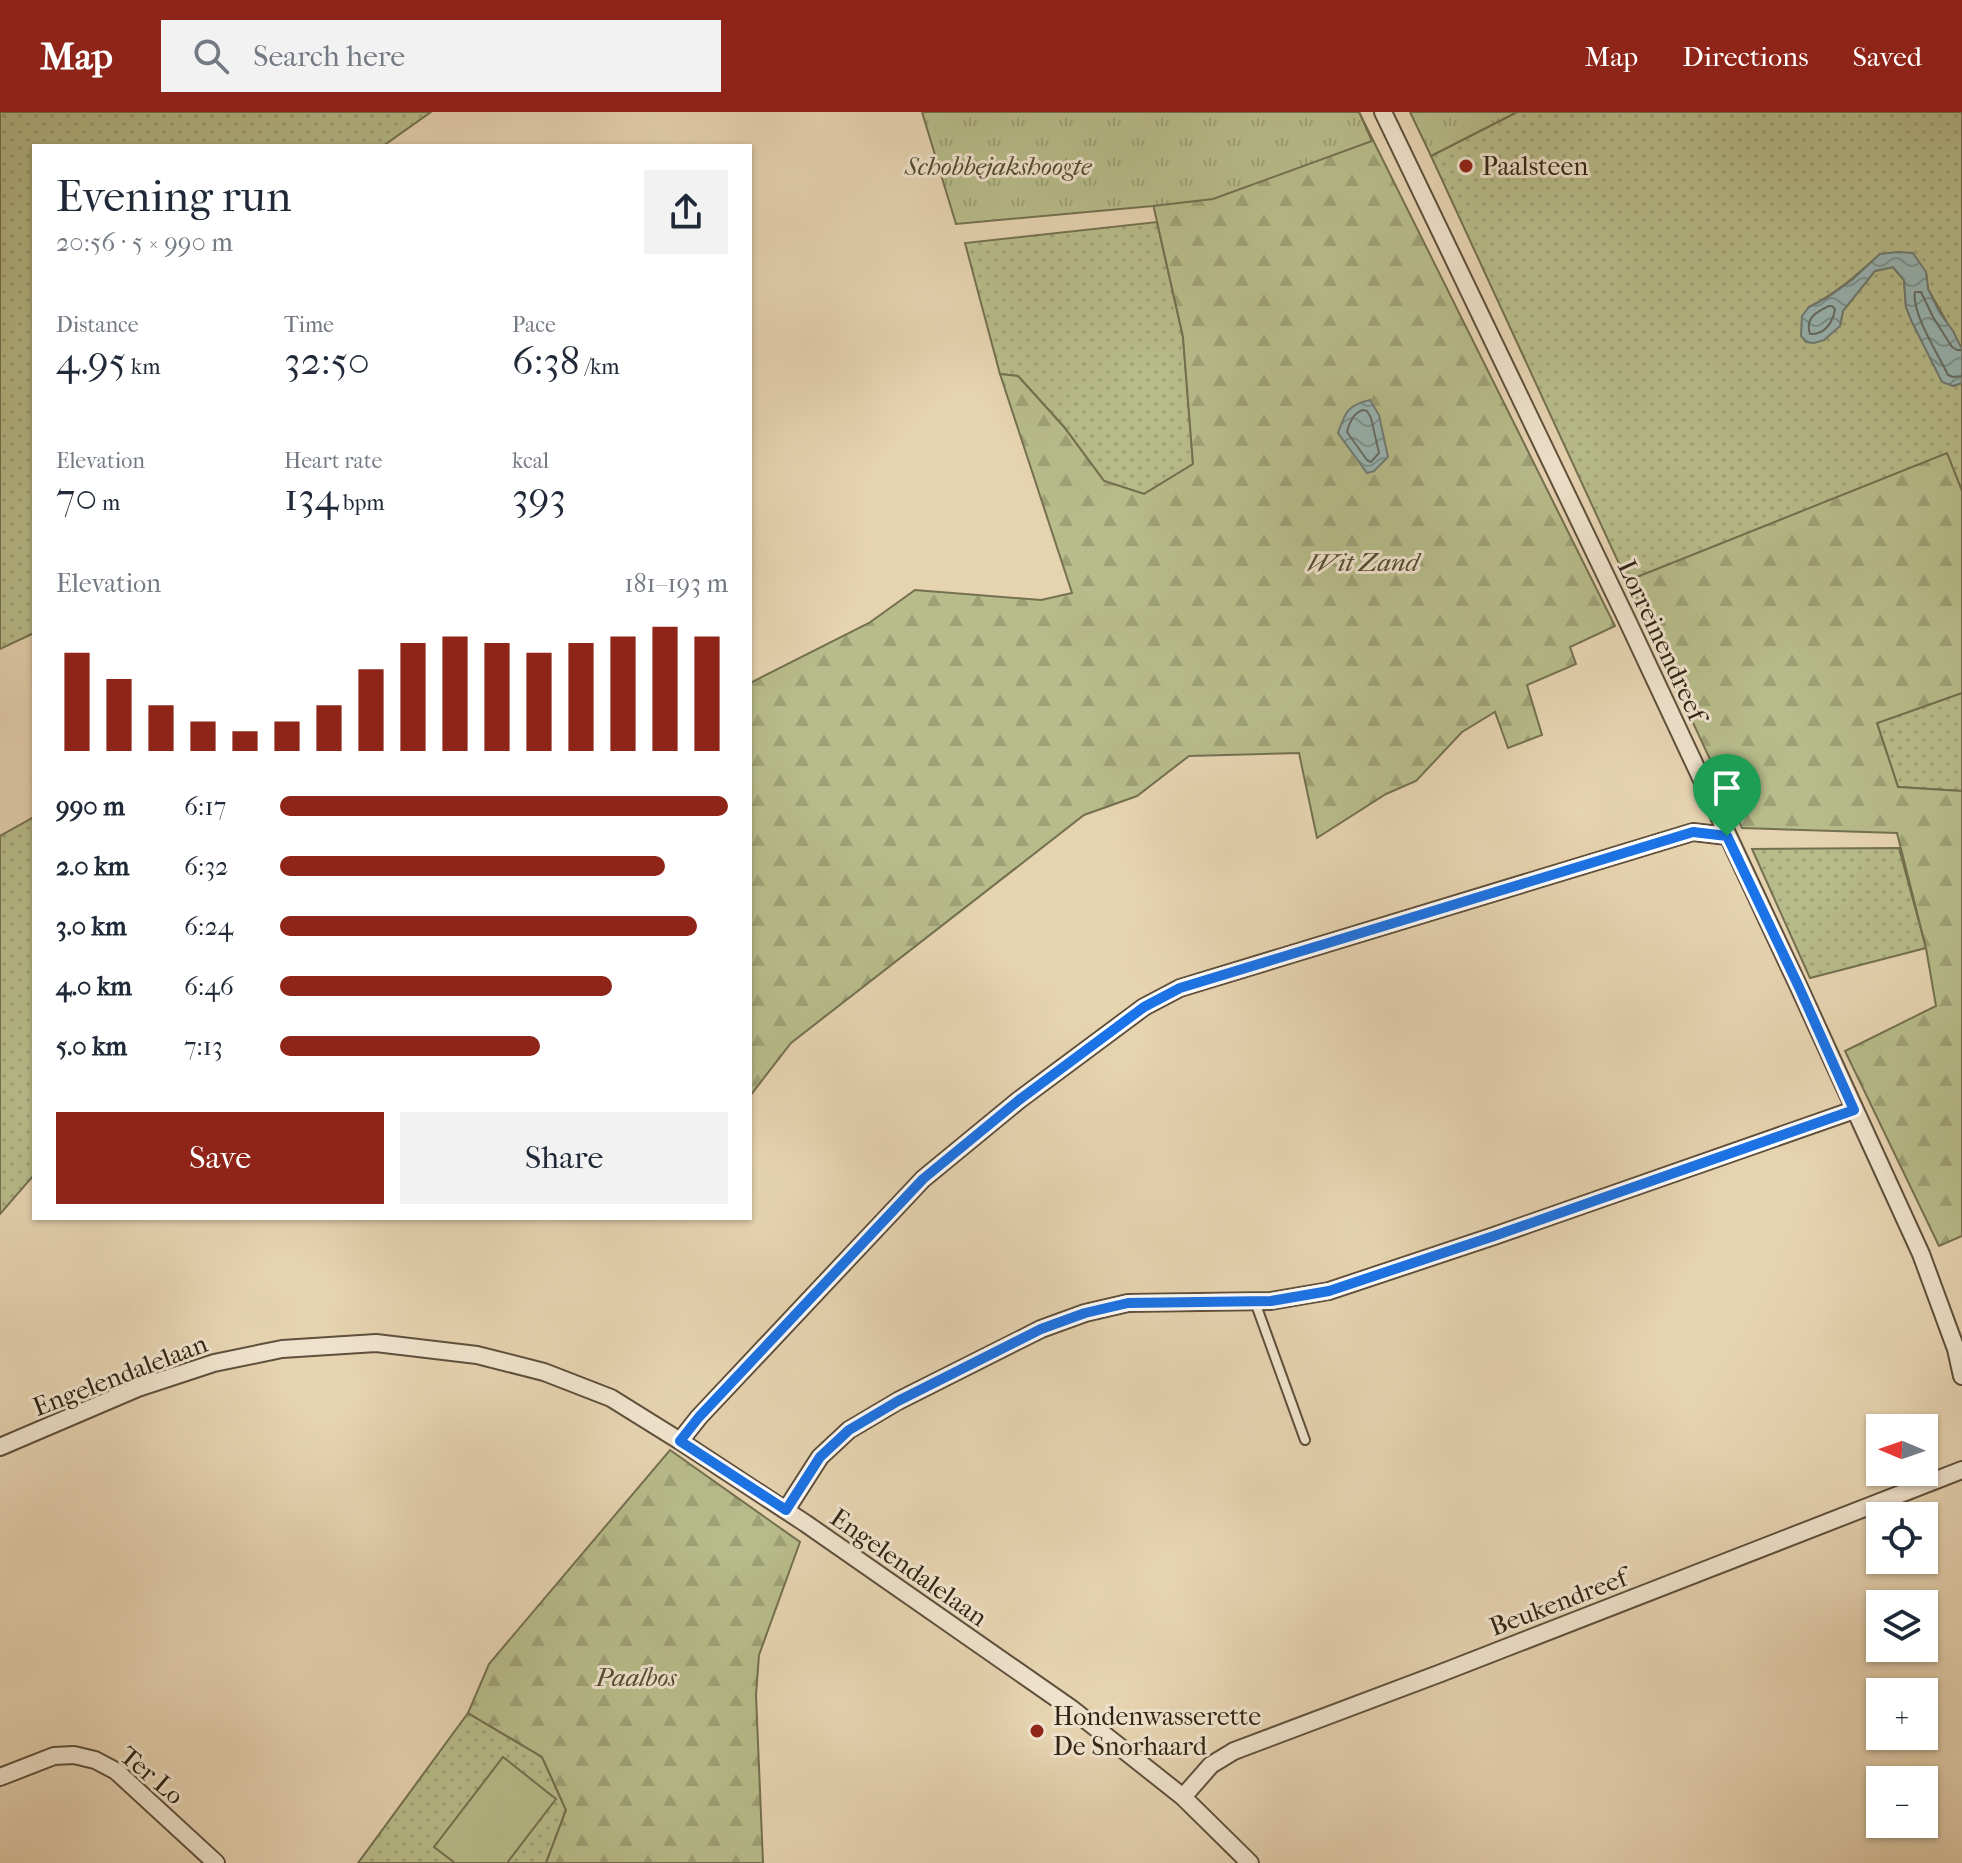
<!DOCTYPE html>
<meta charset="utf-8">
<style>
:root{--surface:#fff;--page:#f2f2f3;--text:#1f2937;--muted:#747a83;--accent:#8f2418}
body{margin:0;font-family:"IM FELL French Canon",serif;background:var(--page);color:var(--text);height:100vh;display:flex;flex-direction:column;font-size:30px;white-space:nowrap}
*{box-sizing:border-box;margin:0}
p{font-size:26px;color:var(--muted)}
.icon{flex:none;width:44px;height:44px;fill:none;stroke:currentColor;stroke-width:2;stroke-linecap:round;stroke-linejoin:round}
.map{position:relative;flex:1;overflow:hidden}
.drawer{position:absolute;left:32px;top:32px;width:720px;height:1076px;display:flex;flex-direction:column;background:var(--surface);border-radius:0px;box-shadow:0 2px 6px #0004}
.drawer>*{flex:none}
.needle{width:52px;rotate:272deg}
.buttons{position:absolute;left:1866px;top:1302px;display:grid;gap:16px}
.buttons a{display:grid;place-items:center;width:72px;height:72px;border-radius:0px;background:var(--surface);box-shadow:0 2px 6px #0004;font-size:40px}
.pin{position:absolute;display:grid;place-items:center;width:68px;height:68px;color:#fff;margin:-82px -34px;border-radius:50% 50% 50% 0;rotate:-45deg;box-shadow:0 0 8px #0007}
.pin .icon{rotate:45deg}
.round{display:grid;place-items:center;flex:none;width:84px;height:84px;border-radius:0px;background:var(--page)}
.head{display:flex;align-items:center;justify-content:space-between;height:136px;padding:0 24px}
h1{font-size:44px;font-weight:600;line-height:60px}
.figures{display:grid;grid-template-columns:repeat(3,1fr);gap:12px;height:136px;padding:8px 24px}
.figures div{display:grid;align-content:center}
.figures b{font-size:40px;font-weight:600}
.figures small{font-size:22px;font-weight:400}
.figures p{font-size:22px}
.chart{height:224px;padding:16px 24px}
.chart p{display:flex;justify-content:space-between}
.chart svg{width:100%;height:144px;margin-top:8px;stroke:var(--accent);stroke-width:6}
.action{display:flex;gap:16px;margin-top:auto;padding:16px 24px}
.action a{flex:1;height:92px;border-radius:0px;background:var(--accent);color:#fff;font-size:32px;font-weight:600;line-height:92px;text-align:center}
.action a+a{background:var(--page);color:var(--text)}
ul{padding:0 24px;list-style:none;font-size:26px}
li{display:grid;grid-template-columns:128px 96px 1fr;align-items:center;height:60px}
li i{height:20px;border-radius:10px;background:var(--accent)}
header{display:flex;align-items:center;gap:48px;box-sizing:border-box;height:112px;padding:0 40px;background:var(--accent);color:#fff}
header strong{font-size:38px}
nav{display:flex;gap:44px;margin-inline-start:auto;font-size:28px}
.search{width:560px;height:72px;background:var(--page);display:flex;align-items:center;gap:20px;box-sizing:border-box;padding:0 28px;border-radius:0px;color:var(--muted);font-size:30px}
.map>svg:first-child{display:block}
.grass{fill:url(#grass-dots);stroke:#747050;stroke-width:2}
.forest{fill:url(#forest-firs);stroke:#747050;stroke-width:2}
.park{fill:url(#park-tufts);stroke:#747050;stroke-width:2}
.pitch{fill:#b7bc8a;stroke:#747050;stroke-width:2}
.water{fill:url(#water-waves);stroke:#707c75;stroke-width:2}
.lines{fill:none;stroke-linecap:round;stroke-linejoin:round}
.shore{stroke:#666e65;stroke-width:2}
.lane-casing{stroke:#5f503c;stroke-width:12}
.street-casing{stroke:#5f503c;stroke-width:20}
.lane{stroke:#efe2cc;stroke-width:8}
.street{stroke:#efe2cc;stroke-width:16}
.route-casing{stroke:#fff;stroke-width:16}
.route{stroke:#1a73e8;stroke-width:10}
.poi-dot{fill:#8f2418;stroke:#efe2cc;stroke-width:3}
.labels{text-anchor:middle;stroke-width:6;stroke-linejoin:round;paint-order:stroke}
.park-label{font-size:26px;font-style:italic;fill:#534b32;stroke:#efe2cc}
.poi-label{font-size:26px;fill:#322515;stroke:#efe2cc;text-anchor:start}
.street-label{font-size:26px;fill:#322515;stroke:#efe2cc}
</style>
<header>
<strong>Map</strong>
<div class="search"><svg class="icon" aria-label="search" viewBox="0 0 24 24"><circle cx="10" cy="10" r="6"/><path d="M15 15l6 6"/></svg>Search here</div>
<nav><a>Map</a><a>Directions</a><a>Saved</a></nav>
</header>
<div class="map">
<svg width="1962" height="1751" viewBox="0 0 1962 1751">
<defs>
<pattern id="grass-dots" width="8" height="8" patternUnits="userSpaceOnUse" patternTransform="scale(2)"><rect width="8" height="8" fill="#b7bc8a"/><path d="M2 2h.1M6 6h.1" fill="none" stroke="#9ea176" stroke-width="1.8" stroke-linecap="round"/></pattern>
<pattern id="forest-firs" width="22" height="20" patternUnits="userSpaceOnUse" patternTransform="scale(2)"><rect width="22" height="20" fill="#b7bc8a"/><path d="M5 1l3.5 6h-7zM16 11l3.5 6h-7z" fill="#9ea176"/></pattern>
<pattern id="park-tufts" width="24" height="20" patternUnits="userSpaceOnUse" patternTransform="scale(2)"><rect width="24" height="20" fill="#b7bc8a"/><path d="M3 7l-1-3M5 7V3M7 7l1-3M15 17l-1-3M17 17v-4M19 17l1-3" fill="none" stroke="#9ea176"/></pattern>
<pattern id="water-waves" width="16" height="10" patternUnits="userSpaceOnUse" patternTransform="scale(2)"><rect width="16" height="10" fill="#99b6b5"/><path d="M0 5q4-4 8 0t8 0" fill="none" stroke="#7d9492"/></pattern>
</defs>
<rect width="100%" height="100%" fill="#e6d3b0"/>
<filter id="stains"><feTurbulence type="fractalNoise" baseFrequency=".0025" numOctaves="4"/><feColorMatrix values="0 0 0 0 .2 0 0 0 0 .09 0 0 0 0 .02 0 0 0 .5 -.17"/></filter>
<radialGradient id="worn" r=".72"><stop offset=".6" stop-color="#630" stop-opacity="0"/><stop offset="1" stop-color="#630" stop-opacity=".3"/></radialGradient>
<path class="grass" d="M 0,0 L 431,0 L 383,34 L 34,34 L 34,521 L 0,537 Z
M 1517,0 L 1962,0 L 1962,237 L 1928,177 L 1926,160 L 1880,142 C 1858,162 1837,181 1809,195 L 1840,214 L 1843,199 L 1875,159 L 1893,155 L 1904,168 L 1906,195 L 1912,210 L 1926,235 L 1953,274 L 1962,271 L 1962,379 L 1947,342 L 1627,469 L 1431,44 Z
M 1157,110 L 1183,225 L 1193,352 L 1144,382 L 1104,369 L 1064,315 L 1018,264 L 1000,262 L 965,131 Z
M 1962,581 L 1962,679 L 1898,675 L 1877,611 Z
M 34,705 L 34,1063 L 0,1102 L 0,724 Z
M 1899,736 L 1926,836 L 1810,866 L 1752,737 Z
M 468,1601 L 542,1645 L 566,1698 L 546,1751 L 358,1751 Z"/>
<path class="forest" d="M 1359,0 L 1615,514 L 1570,535 L 1576,552 L 1527,573 L 1542,623 L 1508,636 L 1495,600 L 1462,620 L 1416,669 L 1386,682 L 1317,726 L 1299,641 L 1189,644 L 1137,684 L 1084,703 L 791,931 L 750,984 L 750,571 L 869,511 L 915,478 L 1041,488 L 1072,481 L 1000,262 L 1018,264 L 1064,315 L 1104,369 L 1144,382 L 1193,352 L 1183,225 L 1149,74 Z
M 1947,341 L 1962,379 L 1962,581 L 1877,611 L 1898,675 L 1962,679 L 1962,1124 L 1939,1134 L 1845,939 L 1936,894 L 1926,836 L 1897,721 L 1742,716 L 1627,469 Z
M 670,1338 L 800,1430 L 759,1543 L 756,1583 L 763,1751 L 546,1751 L 566,1698 L 542,1645 L 468,1601 L 489,1552 Z"/>
<path class="park" d="M 922,0 L 1359,0 L 1372,29 L 1213,87 L 1153,94 L 956,112 Z
M 1410,0 L 1517,0 L 1431,44 Z"/>
<path class="pitch" d="M 503,1645 L 556,1687 L 507,1751 L 455,1751 L 434,1735 Z"/>
<path class="water" d="M 1897,140 L 1913,141 L 1926,160 L 1928,177 L 1940,201 L 1953,219 L 1962,237 L 1962,271 L 1953,274 L 1942,270 L 1912,210 L 1906,195 L 1904,168 L 1893,155 L 1875,159 L 1843,199 L 1840,214 L 1824,228 L 1814,231 L 1806,230 L 1801,224 L 1802,204 L 1809,195 L 1827,186 L 1852,168 L 1880,142 Z
M 1370,288 L 1379,303 L 1388,345 L 1374,359 L 1367,361 L 1338,321 C 1345,301 1347,293 1370,288 Z"/>
<g class="lines">
<path class="shore" d="M 1829,194 L 1832,194 L 1835,197 C 1833,210 1825,223 1810,222 C 1805,206 1816,200 1829,194 Z
M 1962,238 L 1957,238 L 1952,235 L 1933,205 L 1921,180 L 1915,180 C 1911,200 1938,242 1948,263 L 1953,265 L 1962,264
M 1363,298 L 1367,299 L 1371,306 L 1379,341 L 1371,350 L 1367,348 L 1347,320 C 1349,311 1354,300 1363,298 Z"/>
<defs>
<path id="lane" d="M 1255,1190 L 1305,1328"/>
<path id="street" d="M 1383,0 L 1627,508 L 1798,873 L 1921,1142 L 1956,1237 L 1962,1264
M 680,1329 L 699,1305 L 923,1067 L 1019,988 L 1144,895 L 1180,876 L 1693,720 L 1727,724
M 0,1335 L 138,1276 L 214,1251 L 282,1237 L 376,1231 L 477,1243 L 544,1260 L 611,1286 L 680,1329 L 805,1411 L 1072,1597 L 1183,1685 L 1250,1751
M 786,1398 L 820,1345 L 849,1318 L 898,1289 L 1041,1217 L 1085,1201 L 1128,1191 L 1271,1189 L 1329,1179 L 1494,1124 L 1854,998
M 0,1665 L 54,1644 L 74,1643 L 95,1648 L 116,1659 L 216,1751
M 1183,1685 L 1211,1653 L 1234,1639 L 1441,1561 L 1962,1358"/>
</defs>
<use href="#lane" class="lane-casing"/>
<use href="#street" class="street-casing"/>
<use href="#lane" class="lane"/>
<use href="#street" class="street"/>
</g>
<g class="lines">
<defs>
<path id="route" d="M 1693,720 L 1727,724 L 1798,873 L 1854,998 L 1494,1124 L 1329,1179 L 1271,1189 L 1128,1191 L 1085,1201 L 1041,1217 L 898,1289 L 849,1318 L 820,1345 L 786,1398 L 680,1329 L 699,1305 L 923,1067 L 1019,988 L 1144,895 L 1180,876 Z"/>
</defs>
<use href="#route" class="route-casing"/>
<use href="#route" class="route"/>
</g>
<g class="poi-dot">
<circle cx="1466" cy="54" r="8"/>
<circle cx="1037" cy="1619" r="8"/>
</g>
<g class="labels">
<g class="park-label">
<text x="998" y="63">Schobbejakshoogte</text>
<text x="1363" y="459">Wit Zand</text>
<text x="636" y="1574">Paalbos</text>
</g>
<g class="poi-label">
<text x="1482" y="63">Paalsteen</text>
<text x="1053" y="1613">Hondenwasserette<tspan x="1053" dy="30">De Snorhaard</tspan></text>
</g>
<g class="street-label">
<text transform="translate(1662 528) rotate(65)" y="9">Lorreinendreef</text>
<text transform="translate(120 1263) rotate(-21)" y="9">Engelendalelaan</text>
<text transform="translate(909 1455) rotate(35)" y="9">Engelendalelaan</text>
<text transform="translate(1558 1490) rotate(-21)" y="9">Beukendreef</text>
<text transform="translate(152 1663) rotate(40)" y="9">Ter Lo</text>
</g>
</g>
<rect width="100%" height="100%" filter="url(#stains)"/>
<rect width="100%" height="100%" fill="url(#worn)"/>
</svg>
<div class="buttons">
<a><svg class="needle" viewBox="-14 -14 28 28"><path d="M0-13l5 13h-10z" fill="#e53935"/><path d="M0 13l5-13h-10z" fill="#747a83"/></svg></a>
<a><svg class="icon" aria-label="locate" viewBox="0 0 24 24"><circle cx="12" cy="12" r="6"/><path d="M12 2v4M12 18v4M2 12h4M18 12h4"/></svg></a>
<a><svg class="icon" aria-label="layers" viewBox="0 0 24 24"><path d="M12 4l9 5-9 5-9-5zM3 14l9 5 9-5"/></svg></a>
<a>+</a>
<a>−</a>
</div>
<div class="pin" style="left:1727px;top:724px;background:#1e9e55"><svg class="icon" aria-label="arrive" viewBox="0 0 24 24"><path d="M6 21V4h12l-3 4 3 4H6"/></svg></div>
<section class="drawer">
<div class="head"><div><h1>Evening run</h1><p>20:56 · 5 × 990 m</p></div><a class="round"><svg class="icon" aria-label="share" viewBox="0 0 24 24"><path d="M12 15V3M7 8l5-5 5 5M5 13v7h14v-7"/></svg></a></div>
<div class="figures">
<div><p>Distance</p><b>4.95<small> km</small></b></div>
<div><p>Time</p><b>32:50</b></div>
<div><p>Pace</p><b>6:38<small> /km</small></b></div>
</div>
<div class="figures">
<div><p>Elevation</p><b>70<small> m</small></b></div>
<div><p>Heart rate</p><b>134<small> bpm</small></b></div>
<div><p>kcal</p><b>393</b></div>
</div>
<div class="chart"><p><span>Elevation</span>181–193 m</p>
<svg viewBox="0 0 160 44" preserveAspectRatio="none"><path d="M5 44V14M15 44V22M25 44V30M35 44V35M45 44V38M55 44V35M65 44V30M75 44V19M85 44V11M95 44V9M105 44V11M115 44V14M125 44V11M135 44V9M145 44V6M155 44V9"/></svg>
</div>
<ul>
<li><b>990 m</b>6:17<i style="width:100%"></i></li>
<li><b>2.0 km</b>6:32<i style="width:86%"></i></li>
<li><b>3.0 km</b>6:24<i style="width:93%"></i></li>
<li><b>4.0 km</b>6:46<i style="width:74%"></i></li>
<li><b>5.0 km</b>7:13<i style="width:58%"></i></li>
</ul>
<div class="action"><a>Save</a><a>Share</a></div>
</section>
</div>
